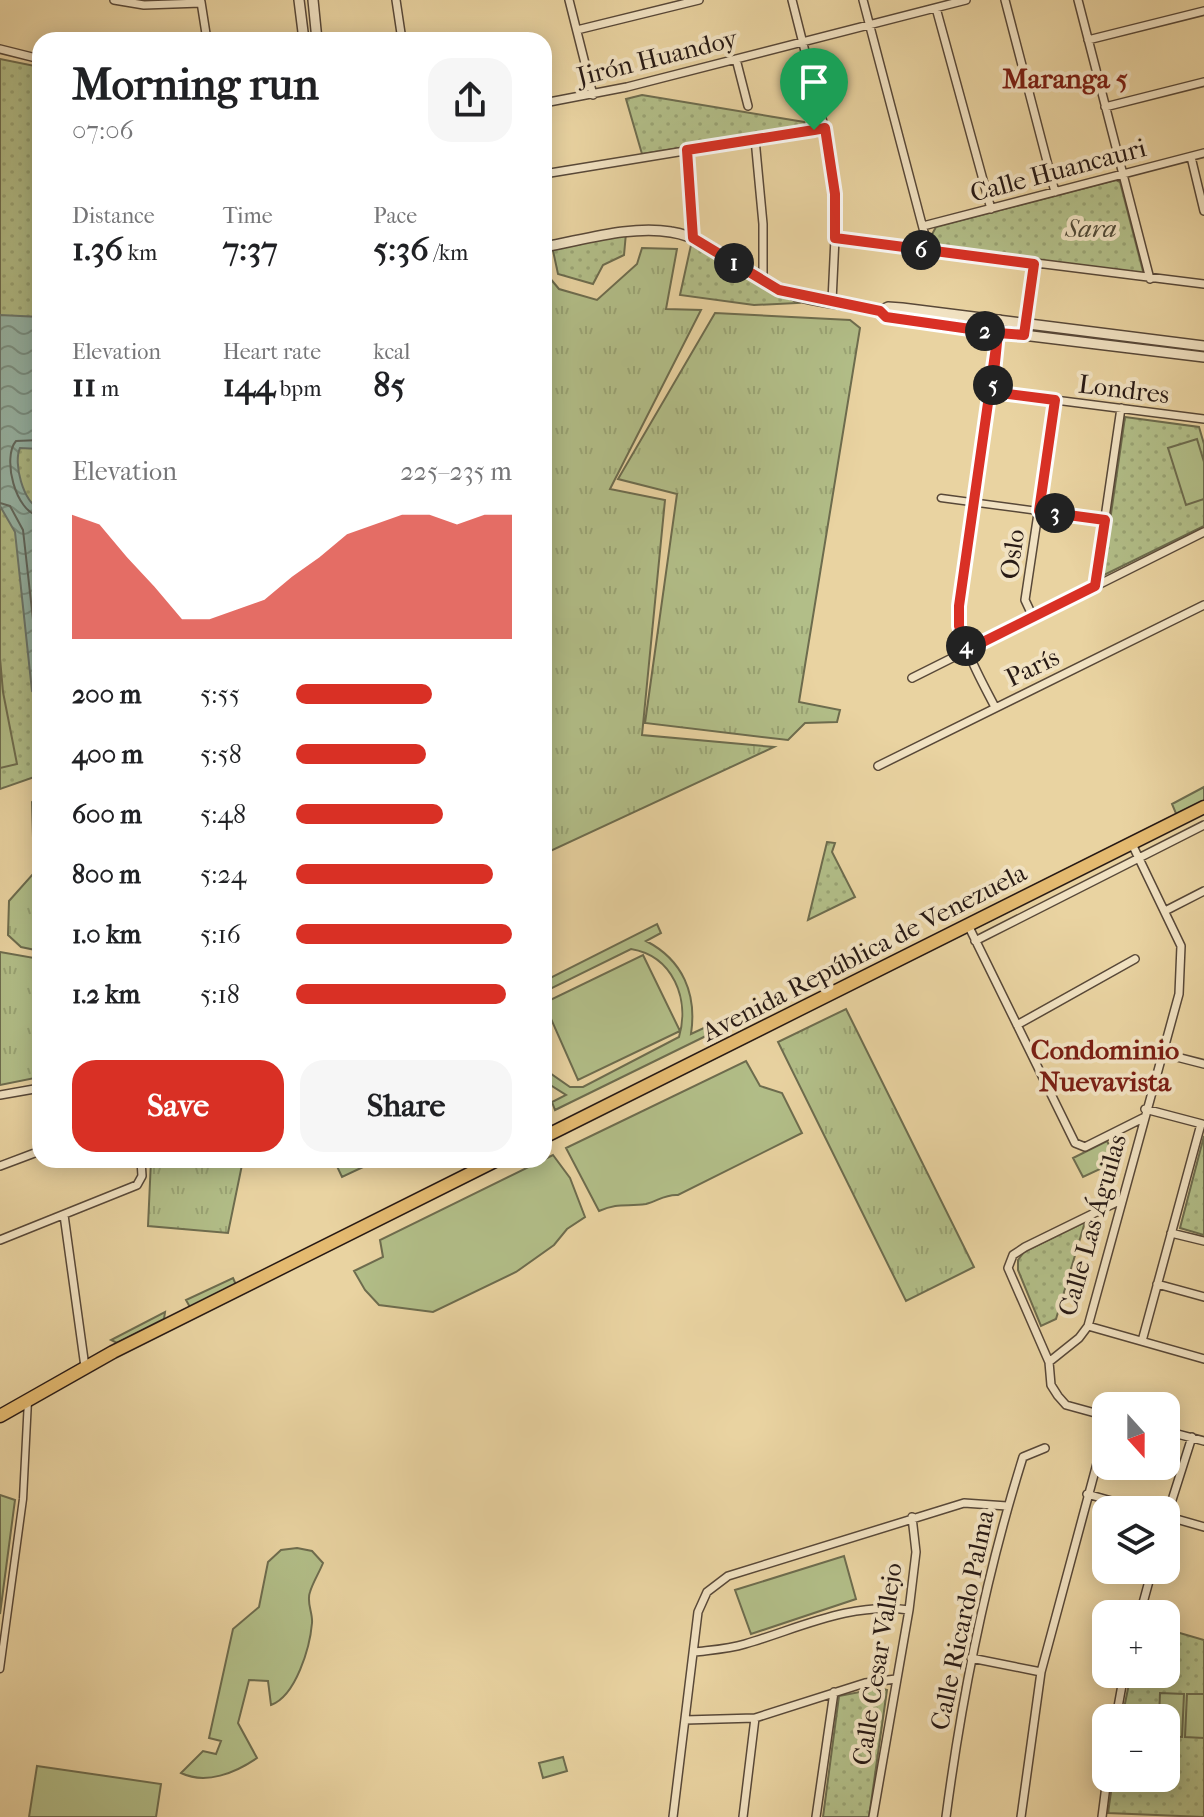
<!DOCTYPE html>
<meta charset="utf-8">
<style>
:root{--surface:#fff;--page:#f6f6f6;--text:#202124;--muted:#757577;--accent:#d93025}
body{margin:0;font-family:"IM FELL French Canon",serif;background:var(--page);color:var(--text);height:100vh;display:flex;flex-direction:column;font-size:30px;white-space:nowrap}
*{box-sizing:border-box;margin:0}
p{font-size:26px;color:var(--muted)}
.icon{flex:none;width:44px;height:44px;fill:none;stroke:currentColor;stroke-width:2;stroke-linecap:round;stroke-linejoin:round}
.map{position:relative;flex:1;overflow:hidden}
.details{position:absolute;left:32px;top:32px;width:520px;height:1136px;display:flex;flex-direction:column;background:var(--surface);border-radius:24px;box-shadow:0 4px 20px #0003}
.details>*{flex:none}
.needle{width:52px;rotate:159deg}
.buttons{position:absolute;left:1092px;top:1392px;display:grid;gap:16px}
.buttons a{display:grid;place-items:center;width:88px;height:88px;border-radius:16px;background:var(--surface);box-shadow:0 4px 20px #0003;font-size:40px}
.pin{position:absolute;display:grid;place-items:center;width:68px;height:68px;color:#fff;margin:-82px -34px;border-radius:50% 50% 50% 0;rotate:-45deg;box-shadow:0 0 8px #0007}
.pin .icon{rotate:45deg}
.km{position:absolute;width:40px;height:40px;margin:-20px;border-radius:50%;background:#222;color:#fff;font-size:22px;line-height:40px;text-align:center}
.round{display:grid;place-items:center;flex:none;width:84px;height:84px;border-radius:24px;background:var(--page)}
.overview{display:flex;align-items:center;justify-content:space-between;height:136px;padding:0 40px}
h1{font-size:44px;font-weight:800;line-height:60px}
.metrics{display:grid;grid-template-columns:repeat(3,1fr);gap:12px;height:136px;padding:8px 40px}
.metrics div{display:grid;align-content:center}
.metrics b{font-size:34px;font-weight:800}
.metrics small{font-size:22px;font-weight:400}
.metrics p{font-size:22px}
.chart{height:224px;padding:16px 40px}
.chart p{display:flex;justify-content:space-between}
.chart svg{width:100%;height:144px;margin-top:8px;fill:var(--accent);opacity:.7}
.button{display:flex;gap:16px;margin-top:auto;padding:16px 40px}
.button a{flex:1;height:92px;border-radius:24px;background:var(--accent);color:#fff;font-size:32px;font-weight:800;line-height:92px;text-align:center}
.button a+a{background:var(--page);color:var(--text)}
ul{padding:0 40px;list-style:none;font-size:26px}
li{display:grid;grid-template-columns:128px 96px 1fr;align-items:center;height:60px}
li i{height:20px;border-radius:10px;background:var(--accent)}
.map>svg:first-child{display:block}
.grass{fill:url(#grass-tufts);stroke:#6d6c4e;stroke-width:2}
.park{fill:url(#park-dots);stroke:#6d6c4e;stroke-width:2}
.garden{fill:#b2be88;stroke:#6d6c4e;stroke-width:2}
.water{fill:url(#water-waves);stroke:#6b786e;stroke-width:2}
.lines{fill:none;stroke-linecap:round;stroke-linejoin:round}
.shore{stroke:#60685f;stroke-width:2}
.pedestrian-casing{stroke:#584838;stroke-width:9}
.minor-casing{stroke:#584838;stroke-width:10}
.tertiary-casing{stroke:#584838;stroke-width:12}
.primary-casing{stroke:#281a15;stroke-width:15}
.pedestrian{stroke:#f1e2c2;stroke-width:6}
.minor{stroke:#f1e2c2;stroke-width:7}
.tertiary{stroke:#f1e2c2;stroke-width:9}
.primary{stroke:#e4ba70;stroke-width:12}
.route-casing{stroke:#fff;stroke-width:16}
.route{stroke:#d93025;stroke-width:10}
.labels{text-anchor:middle;stroke-width:8;stroke-linejoin:round;paint-order:stroke}
.street-label{font-size:26px;fill:#281a15;stroke:#f1e2c2}
.park-label{font-size:26px;font-style:italic;fill:#514b38;stroke:#f1e2c2}
.neighbourhood-label{font-size:28px;font-weight:bold;fill:#7a1f14;stroke:#f1e2c2}
</style>
<div class="map">
<svg width="1204" height="1817" viewBox="0 0 1204 1817">
<defs>
<pattern id="grass-tufts" width="24" height="20" patternUnits="userSpaceOnUse" patternTransform="scale(2)"><rect width="24" height="20" fill="#b2be88"/><path d="M3 7l-1-3M5 7V3M7 7l1-3M15 17l-1-3M17 17v-4M19 17l1-3" fill="none" stroke="#99a374"/></pattern>
<pattern id="park-dots" width="8" height="8" patternUnits="userSpaceOnUse" patternTransform="scale(2)"><rect width="8" height="8" fill="#b2be88"/><path d="M2 2h.1M6 6h.1" fill="none" stroke="#99a374" stroke-width="1.8" stroke-linecap="round"/></pattern>
<pattern id="water-waves" width="16" height="10" patternUnits="userSpaceOnUse" patternTransform="scale(2)"><rect width="16" height="10" fill="#97b7a9"/><path d="M0 5q4-4 8 0t8 0" fill="none" stroke="#7b9488"/></pattern>
</defs>
<rect width="100%" height="100%" fill="#e9d3a1"/>
<filter id="stains"><feTurbulence type="fractalNoise" baseFrequency=".0025" numOctaves="4"/><feColorMatrix values="0 0 0 0 .2 0 0 0 0 .09 0 0 0 0 .02 0 0 0 .5 -.17"/></filter>
<radialGradient id="worn" r=".72"><stop offset=".6" stop-color="#630" stop-opacity="0"/><stop offset="1" stop-color="#630" stop-opacity=".3"/></radialGradient>
<path class="grass" d="M 642,248 L 677,249 L 666,309 L 701,310 L 610,489 L 665,500 L 642,735 L 774,747 L 544,854 L 544,271 L 559,289 L 597,300 L 637,264 Z
M 715,313 L 850,320 L 860,328 L 799,702 L 840,710 L 837,722 L 805,723 L 788,740 L 645,723 L 677,494 L 618,479 Z
M 40,797 L 40,951 L 21,947 L 8,935 L 9,901 L 34,873 L 32,802 Z
M 0,952 L 40,959 L 40,1077 L 0,1085 Z
M 846,1009 L 974,1267 L 906,1301 L 778,1042 Z
M 151,1160 L 243,1160 L 228,1233 L 148,1226 Z"/>
<path class="park" d="M 0,59 L 40,67 L 40,775 L 0,789 Z
M 642,95 L 804,122 L 807,128 L 642,154 L 626,99 Z
M 1116,180 L 1120,182 L 1144,275 L 938,248 L 930,238 L 936,227 Z
M 626,233 L 624,255 L 603,265 L 593,284 L 558,274 L 552,246 Z
M 691,245 L 798,303 L 754,305 L 680,295 Z
M 1125,417 L 1199,427 L 1204,444 L 1204,526 L 1102,576 Z
M 827,842 L 835,843 L 832,852 L 855,897 L 808,920 Z
M 1204,1136 L 1204,1235 L 1180,1228 Z
M 1085,1222 L 1056,1319 L 1041,1326 L 1018,1270 L 1018,1260 L 1024,1252 Z
M 1166,1629 L 1204,1640 L 1204,1817 L 1108,1813 L 1113,1778 L 1166,1778 L 1166,1718 L 1122,1718 L 1131,1674 L 1166,1674 Z
M 880,1688 L 887,1690 L 869,1817 L 823,1817 L 839,1696 Z"/>
<path class="garden" d="M 1197,439 L 1204,462 L 1204,499 L 1186,505 L 1168,448 Z
M 0,658 L 3,692 L 17,764 L 0,768 Z
M 1204,787 L 1204,803 L 1177,816 L 1172,804 Z
M 657,924 L 661,933 L 646,941 C 683,960 697,994 691,1034 L 708,1026 L 712,1033 L 555,1110 L 552,1102 L 566,1095 L 544,1081 L 544,1069 L 570,1087 L 583,1087 L 679,1037 C 690,999 673,956 631,949 L 544,992 L 544,981 Z
M 643,955 L 680,1031 L 578,1080 L 544,1003 Z
M 746,1061 L 760,1086 L 782,1093 L 802,1133 L 678,1195 C 665,1194 658,1201 646,1204 C 627,1207 619,1202 599,1211 L 566,1148 Z
M 1107,1141 L 1117,1161 L 1083,1177 L 1073,1158 Z
M 553,1155 L 570,1178 L 585,1217 L 567,1229 L 554,1245 L 516,1272 L 433,1312 L 379,1305 L 365,1290 L 354,1271 L 383,1257 L 380,1240 Z
M 334,1160 L 378,1160 L 342,1177 Z
M 233,1278 L 237,1287 L 191,1309 L 186,1300 Z
M 165,1312 L 164,1319 L 117,1343 L 111,1340 Z
M 0,1495 L 15,1500 L 0,1614 Z
M 297,1548 L 312,1551 L 323,1563 C 319,1573 313,1582 310,1592 C 306,1602 313,1613 312,1623 C 310,1647 296,1696 271,1705 L 268,1681 L 249,1680 L 238,1723 L 257,1758 C 235,1773 206,1785 181,1773 L 203,1751 L 216,1754 L 221,1741 L 209,1738 L 233,1629 L 259,1607 L 268,1562 L 281,1550 Z
M 844,1556 L 856,1599 L 751,1634 L 735,1590 Z
M 1160,1693 L 1184,1694 L 1182,1737 L 1166,1736 L 1166,1718 L 1159,1718 Z
M 1187,1694 L 1204,1694 L 1204,1738 L 1185,1737 Z
M 563,1757 L 567,1771 L 543,1778 L 539,1763 Z
M 37,1766 L 161,1784 L 156,1817 L 29,1817 Z"/>
<path class="water" d="M 0,315 L 40,317 L 40,449 L 20,448 C 13,463 23,502 40,509 L 40,699 L 32,691 L 15,532 L 0,506 Z"/>
<g class="lines">
<path class="shore" d="M 40,440 L 16,441 C 2,457 15,513 40,516
M 0,503 L 10,506 L 23,530 L 40,682"/>
<defs>
<path id="pedestrian" d="M 941,498 L 1105,520
M 0,1669 L 23,1499 L 28,1400"/>
<path id="minor" d="M 114,0 L 144,5 L 201,3
M 396,0 L 402,40
M 569,0 L 593,95
M 792,0 L 831,154 L 835,238 L 832,301
M 863,0 L 929,251
M 1005,0 L 1055,192
M 1078,0 L 1150,279
M 201,2 L 207,40
M 936,8 L 991,209
M 577,30 L 699,0
M 1088,40 L 1204,11
M 0,49 L 40,59
M 736,59 L 748,106
M 544,103 L 627,87 L 966,0
M 1105,107 L 1204,82
M 755,139 L 763,224 L 763,281
M 687,150 L 693,238
M 1191,157 L 1204,211
M 544,174 L 825,128
M 923,226 L 1204,153
M 835,238 L 1204,284
M 1024,329 L 1034,264
M 992,392 L 1204,419
M 1095,586 L 1121,408
M 1033,617 L 1025,600 L 1055,400
M 912,678 L 1204,532
M 995,707 C 978,674 959,643 959,606 L 992,392 L 999,319
M 878,766 L 1204,605
M 1165,911 L 1204,891
M 968,925 L 1075,1143 L 1085,1147 L 1143,1118
M 975,941 L 1204,825
M 1017,1025 L 1135,959
M 1161,1053 L 1204,1064
M 0,1095 L 40,1088
M 1145,1109 L 1202,1124
M 0,1166 L 40,1151
M 64,1215 L 85,1367
M 1171,1233 L 1204,1241
M 0,1240 L 137,1185 L 142,1176 L 141,1160
M 1157,1284 L 1204,1297
M 1088,1326 L 1204,1359
M 1142,1341 L 1201,1124
M 1049,1362 L 1079,1338 L 1088,1326 L 1179,994 L 1181,946 L 1132,844
M 1106,1416 L 1066,1405 L 1058,1396 L 1051,1385 L 1049,1362 L 1008,1268 L 1013,1255 L 1025,1247 L 1121,1200
M 1166,1431 L 1204,1441
M 1087,1494 L 1143,1510
M 1166,1516 L 1204,1527
M 1166,1519 L 1192,1437
M 1140,1614 L 1152,1570
M 695,1652 C 711,1650 729,1649 745,1644 C 800,1628 850,1602 909,1610
M 971,1658 L 1041,1672
M 1116,1718 L 1124,1674
M 685,1720 L 755,1718 L 865,1683 L 896,1679
M 673,1817 L 698,1612 L 707,1592 L 728,1576 L 964,1503 L 1007,1506
M 743,1817 L 755,1718
M 816,1817 L 834,1692
M 873,1817 L 909,1610 L 916,1552 L 912,1517
M 946,1817 C 962,1695 986,1575 1023,1457 L 1045,1448
M 1021,1817 L 1041,1672 L 1106,1430
M 1102,1817 L 1107,1778"/>
<path id="tertiary" d="M 299,0 L 304,40
M 313,0 L 317,40
M 544,247 C 584,240 631,225 671,232 C 711,238 742,272 778,289 C 808,303 847,304 880,311 L 888,307 L 902,308 L 1204,346
M 880,311 L 886,317 L 900,320 L 1204,357"/>
<path id="primary" d="M 544,1137 L 1204,807
M 0,1416 L 113,1352 L 497,1160"/>
</defs>
<use href="#pedestrian" class="pedestrian-casing"/>
<use href="#minor" class="minor-casing"/>
<use href="#tertiary" class="tertiary-casing"/>
<use href="#primary" class="primary-casing"/>
<use href="#pedestrian" class="pedestrian"/>
<use href="#minor" class="minor"/>
<use href="#tertiary" class="tertiary"/>
<use href="#primary" class="primary"/>
</g>
<g class="lines">
<defs>
<path id="route" d="M 814,130 L 687,150 L 693,238 L 779,290 L 880,311 L 886,317 L 998,333 L 992,392 L 1055,400 L 1039,511 L 1105,520 L 1095,586 L 967,650 L 959,626 L 959,606 L 998,333 L 1024,335 L 1034,264 L 835,238 L 835,194 L 825,128 L 814,130"/>
</defs>
<use href="#route" class="route-casing"/>
<use href="#route" class="route"/>
</g>
<g class="labels">
<g class="street-label">
<text transform="translate(657 57) rotate(-14)" y="9">Jirón Huandoy</text>
<text transform="translate(1058 170) rotate(-15)" y="9">Calle Huancauri</text>
<text transform="translate(1124 389) rotate(7)" y="9">Londres</text>
<text transform="translate(1012 554) rotate(-82)" y="9">Oslo</text>
<text transform="translate(1032 667) rotate(-26)" y="9">París</text>
<text transform="translate(864 952) rotate(-27)" y="9">Avenida República de Venezuela</text>
<text transform="translate(1092 1225) rotate(-74)" y="9">Calle Las Águilas</text>
<text transform="translate(962 1620) rotate(-78)" y="9">Calle Ricardo Palma</text>
<text transform="translate(877 1664) rotate(-81)" y="9">Calle Cesar Vallejo</text>
</g>
<g class="park-label">
<text x="1091" y="237">Sara</text>
</g>
<g class="neighbourhood-label">
<text x="1065" y="88">Maranga 5</text>
<text x="1105" y="1059">Condominio<tspan x="1105" dy="32">Nuevavista</tspan></text>
</g>
</g>
<rect width="100%" height="100%" filter="url(#stains)"/>
<rect width="100%" height="100%" fill="url(#worn)"/>
</svg>
<div class="buttons">
<a><svg class="needle" viewBox="-14 -14 28 28"><path d="M0-13l5 13h-10z" fill="#e53935"/><path d="M0 13l5-13h-10z" fill="#757577"/></svg></a>
<a><svg class="icon" aria-label="layers" viewBox="0 0 24 24"><path d="M12 4l9 5-9 5-9-5zM3 14l9 5 9-5"/></svg></a>
<a>+</a>
<a>−</a>
</div>
<div class="pin" style="left:814px;top:130px;background:#1e9e55"><svg class="icon" aria-label="arrive" viewBox="0 0 24 24"><path d="M6 21V4h12l-3 4 3 4H6"/></svg></div>
<b class="km" style="left:734px;top:263px">1</b>
<b class="km" style="left:985px;top:331px">2</b>
<b class="km" style="left:1055px;top:513px">3</b>
<b class="km" style="left:966px;top:646px">4</b>
<b class="km" style="left:993px;top:385px">5</b>
<b class="km" style="left:921px;top:250px">6</b>
<section class="details">
<div class="overview"><div><h1>Morning run</h1><p>07:06</p></div><a class="round"><svg class="icon" aria-label="share" viewBox="0 0 24 24"><path d="M12 15V3M7 8l5-5 5 5M5 13v7h14v-7"/></svg></a></div>
<div class="metrics">
<div><p>Distance</p><b>1.36<small> km</small></b></div>
<div><p>Time</p><b>7:37</b></div>
<div><p>Pace</p><b>5:36<small> /km</small></b></div>
</div>
<div class="metrics">
<div><p>Elevation</p><b>11<small> m</small></b></div>
<div><p>Heart rate</p><b>144<small> bpm</small></b></div>
<div><p>kcal</p><b>85</b></div>
</div>
<div class="chart"><p><span>Elevation</span>225–235 m</p>
<svg viewBox="0 0 160 44" preserveAspectRatio="none"><path d="M0 44V6L10 9L20 19L30 28L40 38L50 38L60 35L70 32L80 25L90 19L100 12L110 9L120 6L130 6L140 9L150 6L160 6V44z"/></svg>
</div>
<ul>
<li><b>200 m</b>5:55<i style="width:63%"></i></li>
<li><b>400 m</b>5:58<i style="width:60%"></i></li>
<li><b>600 m</b>5:48<i style="width:68%"></i></li>
<li><b>800 m</b>5:24<i style="width:91%"></i></li>
<li><b>1.0 km</b>5:16<i style="width:100%"></i></li>
<li><b>1.2 km</b>5:18<i style="width:97%"></i></li>
</ul>
<div class="button"><a>Save</a><a>Share</a></div>
</section>
</div>
